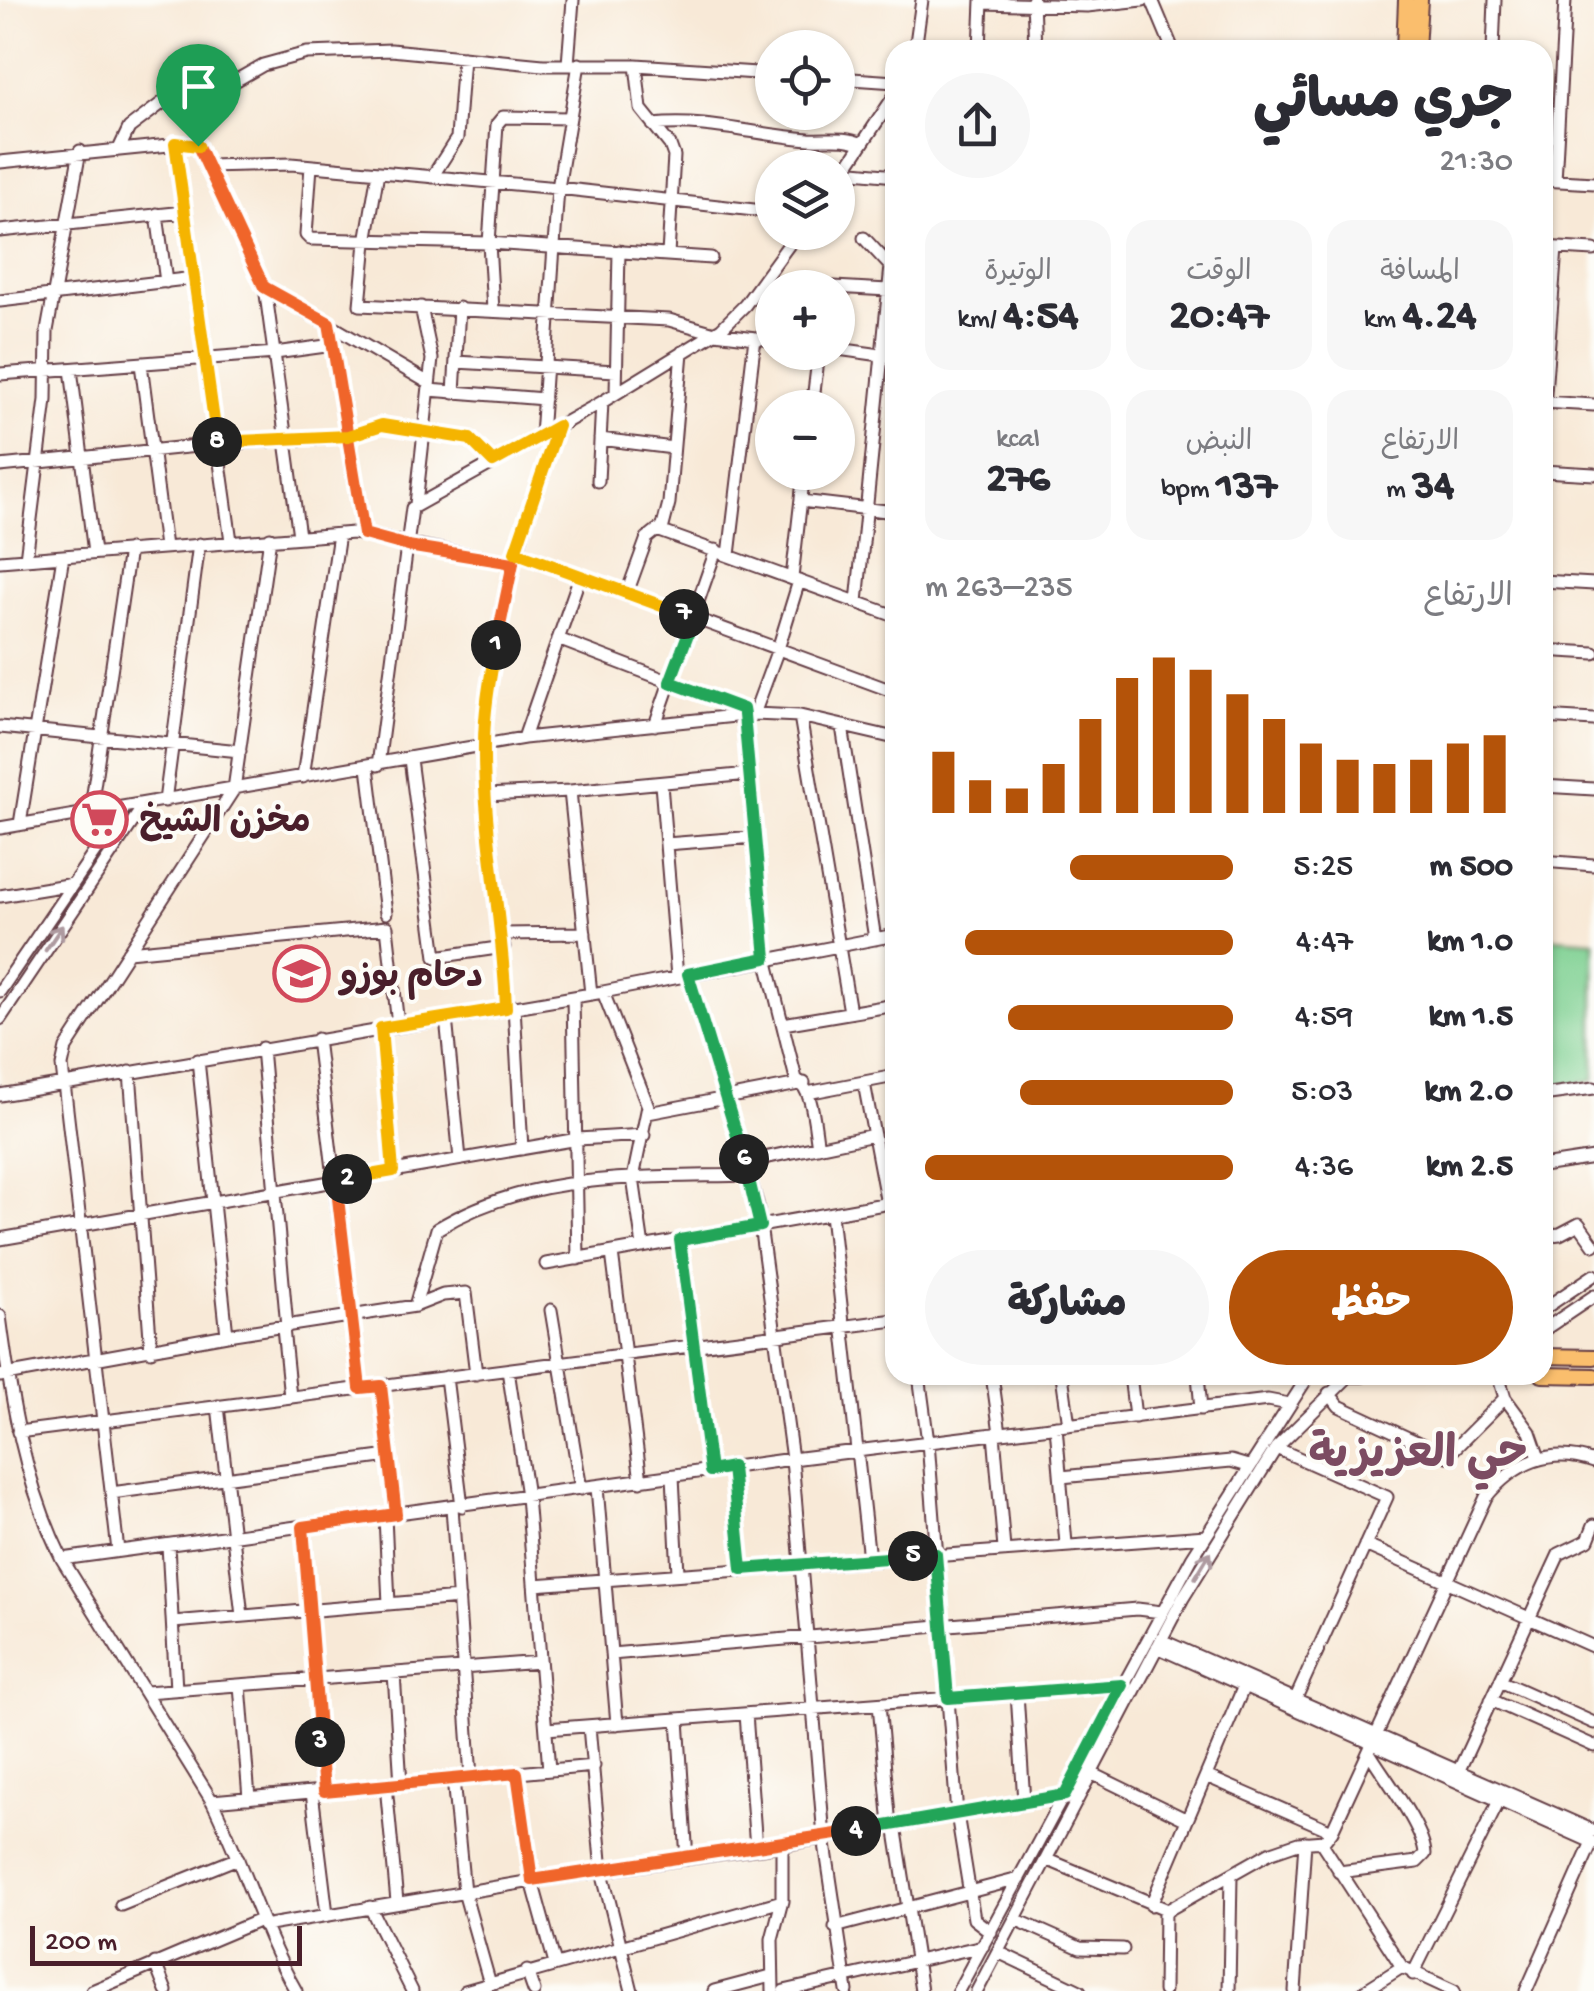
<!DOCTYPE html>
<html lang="ar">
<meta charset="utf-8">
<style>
:root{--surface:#fff;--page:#f7f7f7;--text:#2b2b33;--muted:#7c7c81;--accent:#b45309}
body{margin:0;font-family:"Gochi Hand","Playpen Sans Arabic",sans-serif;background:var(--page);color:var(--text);direction:rtl;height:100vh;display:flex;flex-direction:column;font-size:38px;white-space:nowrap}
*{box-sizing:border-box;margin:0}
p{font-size:32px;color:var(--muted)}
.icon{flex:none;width:55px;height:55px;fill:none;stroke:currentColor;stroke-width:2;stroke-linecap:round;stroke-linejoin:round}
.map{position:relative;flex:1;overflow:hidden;direction:ltr}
.panel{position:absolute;left:885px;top:40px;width:668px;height:1345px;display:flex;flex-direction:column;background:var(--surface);border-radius:30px;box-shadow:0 2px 8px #0004;direction:rtl}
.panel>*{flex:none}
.fabs{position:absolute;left:755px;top:30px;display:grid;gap:20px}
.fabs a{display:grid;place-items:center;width:100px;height:100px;border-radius:50%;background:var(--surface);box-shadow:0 2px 8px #0004;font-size:50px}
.scale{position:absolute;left:30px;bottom:25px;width:272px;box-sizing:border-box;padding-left:10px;border:5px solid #4a1f2b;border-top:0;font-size:28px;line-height:35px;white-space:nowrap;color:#4a1f2b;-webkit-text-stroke:8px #fdfcf7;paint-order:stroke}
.pin{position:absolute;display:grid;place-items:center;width:85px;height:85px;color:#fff;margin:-102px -42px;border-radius:50% 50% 50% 0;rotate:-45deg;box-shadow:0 0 10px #0007}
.pin .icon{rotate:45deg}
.km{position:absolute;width:50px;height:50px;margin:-25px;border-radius:50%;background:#222;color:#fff;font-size:28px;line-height:50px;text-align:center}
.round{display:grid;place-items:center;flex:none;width:105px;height:105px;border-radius:52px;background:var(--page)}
.overview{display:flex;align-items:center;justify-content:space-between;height:170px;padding:0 40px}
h1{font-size:55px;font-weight:800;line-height:75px}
.stats{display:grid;grid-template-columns:repeat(3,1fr);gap:15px;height:170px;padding:10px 40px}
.stats div{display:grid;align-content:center;border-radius:25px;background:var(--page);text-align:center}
.stats b{font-size:42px;font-weight:800}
.stats small{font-size:28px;font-weight:400}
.stats p{font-size:28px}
.chart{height:280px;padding:20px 40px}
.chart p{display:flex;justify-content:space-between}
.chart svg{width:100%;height:180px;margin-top:10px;stroke:var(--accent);stroke-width:6}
.primary-button{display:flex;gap:20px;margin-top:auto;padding:20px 40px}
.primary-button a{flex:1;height:115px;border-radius:60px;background:var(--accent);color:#fff;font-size:40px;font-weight:800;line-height:115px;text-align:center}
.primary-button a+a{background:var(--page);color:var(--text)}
ul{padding:0 40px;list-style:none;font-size:32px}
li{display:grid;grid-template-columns:160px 120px 1fr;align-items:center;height:75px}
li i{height:25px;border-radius:12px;background:var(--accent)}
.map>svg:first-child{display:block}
.green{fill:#7ed092;stroke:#64785e;stroke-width:2.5}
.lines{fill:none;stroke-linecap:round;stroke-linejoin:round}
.minor-casing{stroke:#643d45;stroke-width:15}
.major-casing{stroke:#643d45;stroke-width:18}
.minor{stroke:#fff;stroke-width:11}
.major{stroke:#fabe6d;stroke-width:14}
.oneway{stroke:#ae9aa0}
.split-1-casing{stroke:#fff;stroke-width:20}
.split-2-casing{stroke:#fff;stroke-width:20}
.split-3-casing{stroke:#fff;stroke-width:20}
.split-4-casing{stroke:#fff;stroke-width:20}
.split-5-casing{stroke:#fff;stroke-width:20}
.split-6-casing{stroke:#fff;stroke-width:20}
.split-7-casing{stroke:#fff;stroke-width:20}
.split-8-casing{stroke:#fff;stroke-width:20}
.split-9-casing{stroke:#fff;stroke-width:20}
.split-1{stroke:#f0652b;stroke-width:12}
.split-2{stroke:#f5b400;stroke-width:12}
.split-3{stroke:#f0652b;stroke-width:12}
.split-4{stroke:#f0652b;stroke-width:12}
.split-5{stroke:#22a559;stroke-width:12}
.split-6{stroke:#22a559;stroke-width:12}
.split-7{stroke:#22a559;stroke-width:12}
.split-8{stroke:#f5b400;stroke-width:12}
.split-9{stroke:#f5b400;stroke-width:12}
.labels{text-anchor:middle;stroke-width:8;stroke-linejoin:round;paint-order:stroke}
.poi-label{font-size:35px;font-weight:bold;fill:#4a1f2b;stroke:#fdfcf7;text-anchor:start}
.district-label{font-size:45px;font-weight:bold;fill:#7c4c62;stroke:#fdfcf7}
</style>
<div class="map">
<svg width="1594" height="1991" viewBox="0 0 1594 1991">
<rect width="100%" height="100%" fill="#fdfcf7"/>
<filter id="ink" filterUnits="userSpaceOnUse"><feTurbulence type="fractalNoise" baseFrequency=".01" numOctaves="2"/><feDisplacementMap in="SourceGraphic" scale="20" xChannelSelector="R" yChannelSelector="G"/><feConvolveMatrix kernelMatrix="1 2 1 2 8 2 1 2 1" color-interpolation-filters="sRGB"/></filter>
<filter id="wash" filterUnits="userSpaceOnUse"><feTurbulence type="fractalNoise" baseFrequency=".0048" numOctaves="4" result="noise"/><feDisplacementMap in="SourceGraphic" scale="40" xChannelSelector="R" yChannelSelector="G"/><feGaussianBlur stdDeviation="2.25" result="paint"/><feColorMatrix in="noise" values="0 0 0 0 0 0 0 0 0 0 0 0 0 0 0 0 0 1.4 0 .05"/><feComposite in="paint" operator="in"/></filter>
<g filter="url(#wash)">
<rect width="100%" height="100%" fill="#f8e9d7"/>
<path class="green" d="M 1543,937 L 1594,941 L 1594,1081 L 1543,1089 Z"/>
</g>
<g filter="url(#ink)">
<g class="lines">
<defs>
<path id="minor" d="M 1033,0 L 1035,50
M 1152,0 L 1173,50
M 983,3 L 1087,6 L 1143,0
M 915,50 L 922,0
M 980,50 L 982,0
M 1493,50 L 1495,0
M 568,64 L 573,0
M 636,65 L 641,109 L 670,145 L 674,156 L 668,254
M 838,78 L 895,82
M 653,125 C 706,119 756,135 809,139 C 828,140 844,136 862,144
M 175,143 L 231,541
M 120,147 L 129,128 L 166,100 L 188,92 L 221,89 L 263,65 L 307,53 L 391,50 L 543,65 L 636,65 L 772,74
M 0,162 L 189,143 L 197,147 L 265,287 L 299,536
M 207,166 L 291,164 L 558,188 L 772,212
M 311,166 L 306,235 L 310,239 L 489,243 L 711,258
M 844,171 L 895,176
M 378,172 L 366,242 L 360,305 L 669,320 L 715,333 L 772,340
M 432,177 L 457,138 L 463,57
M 838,180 L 895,95
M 1542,180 L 1594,183
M 1555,181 L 1565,0
M 157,214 L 166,282
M 0,231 L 185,212
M 864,238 L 891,267
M 1542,247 L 1594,250
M 265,287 L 429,383
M 834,287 L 888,290
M 0,301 L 194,278
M 493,310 L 489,243 L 497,124 L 503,117 L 570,118
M 329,323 L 364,535
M 838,349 L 895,357
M 456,362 L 616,371
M 141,364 L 165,547
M 71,369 L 94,553
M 0,374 L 275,353 L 333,345
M 429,390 L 544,399
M 454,393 L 459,308
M 616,393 L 619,251
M 1542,402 L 1594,405
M 812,408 L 819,352
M 1542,433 L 1556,248
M 541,436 L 558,188 L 579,64
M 600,439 L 673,448
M 0,466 L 217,444 L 347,436 L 382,425 L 470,439 L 493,463
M 1542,471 L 1594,474
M 598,481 L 602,402
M 801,501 L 895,512
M 416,504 L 432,359 L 421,307
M 662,530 L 669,503 L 682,352
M 515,552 L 895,692
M 729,555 L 755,338
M 26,559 L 46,400 L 47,331 L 80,151
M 0,561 L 353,533 L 513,563
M 792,578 L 804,472
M 1542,581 L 1594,584
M 627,593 L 647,538 L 657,530 L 895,616
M 857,602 L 895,227
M 558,639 L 754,714 L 778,649 L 799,581
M 1542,650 L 1594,653
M 743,709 L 766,958 L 796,1079 C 814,1090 814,1127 818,1147
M 800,716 L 850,1012
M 1542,717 L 1594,720
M 655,725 L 716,550
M 842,726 L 875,939
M 0,727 L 240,751
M 524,738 L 580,576
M 410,759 L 436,957 L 504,947
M 378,765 L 412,508 L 602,402 L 721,329 L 745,305 L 798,232
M 368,767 L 386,913
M 303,777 L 339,534
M 661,784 L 677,977
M 1542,786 L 1594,789
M 570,791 L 591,994
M 486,795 L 570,791 L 749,774
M 165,801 L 199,544
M 90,814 L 129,550
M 20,824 L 63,556
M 0,828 L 524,738 L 754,714 L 800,716 L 895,738
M 666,844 L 755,837
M 1542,861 L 1594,865
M 0,896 L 73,884
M 502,934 L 585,933
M 128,952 L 387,927 L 398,1025
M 688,974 L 757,1203 L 792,1459 L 824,1837 L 847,1991
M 0,991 L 124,809
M 603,992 L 648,1106 L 633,1178 L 643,1247
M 573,997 L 578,1259
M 514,1006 L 522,1149
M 505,1008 C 503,920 482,831 484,743 C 487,633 523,528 558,426
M 446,1018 L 460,1159
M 0,1019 L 144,805
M 783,1024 L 895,1005
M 381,1028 L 393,1171
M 317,1039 L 360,1388
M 262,1048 L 287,1327
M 198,1060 L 227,1335
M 130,1072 L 151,1351
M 864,1083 L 887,1204
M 807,1093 L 895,1076
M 0,1095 L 603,992 L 895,935
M 1542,1095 L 1594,1088
M 648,1113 L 804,1083
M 745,1162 L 874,1135
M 1542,1166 L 1594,1158
M 831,1214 L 869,1559
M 1542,1236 L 1560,1234 L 1579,1224 L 1594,1245
M 0,1239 L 578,1139 L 644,1135
M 680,1241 L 710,1471
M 612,1253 L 641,1481
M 546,1264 L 895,1202
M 415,1306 L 443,1295 L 466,1293 L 476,1374
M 551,1310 L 581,1489
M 1542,1310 L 1594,1275
M 0,1316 C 11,1400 24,1482 62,1559 L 212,1801 C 243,1863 261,1930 296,1991
M 283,1328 L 290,1397
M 1542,1331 L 1594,1296
M 508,1370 L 527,1496 L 549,1770
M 919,1375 L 928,1442 L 957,1814 L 974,1919 L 991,1932
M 992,1375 L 1000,1433
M 1062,1375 L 1069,1425
M 1130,1375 L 1135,1417
M 1198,1375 L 1201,1409
M 1498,1375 L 1505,1398 L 1530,1432 L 1539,1458
M 0,1376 L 227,1335 L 415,1306 L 437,1229 C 531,1171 642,1178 749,1175
M 446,1377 L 462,1506
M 381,1386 L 397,1514
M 1329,1393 L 1339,1406 L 1447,1456 L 1505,1398
M 218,1406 L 242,1616
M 1056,1426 L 1066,1544
M 18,1432 L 895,1320
M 994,1434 L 1004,1549
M 1276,1448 L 1387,1497 L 1296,1698
M 732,1467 L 742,1569
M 673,1476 L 678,1573
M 1061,1477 L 1231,1461 L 1248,1466
M 597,1487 L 617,1724
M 111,1493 L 389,1456
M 452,1507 L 471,1777
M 385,1516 L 389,1604
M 303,1527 L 323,1791
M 168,1545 L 176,1690
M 1365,1545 L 1594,1647
M 118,1551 L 62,1066 L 66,1048 L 234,789 L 270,538
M 62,1559 L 792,1459 L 1268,1400 L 1289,1404
M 534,1585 L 1206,1536
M 173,1622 L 459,1598
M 1161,1640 L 1594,1831
M 1157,1647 L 1594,1843
M 611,1654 L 1137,1609 L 1162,1612
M 394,1673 L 401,1784
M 1500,1681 L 1594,1723
M 240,1685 L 249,1798
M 146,1692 L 540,1662
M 1017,1693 L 1024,1802
M 1491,1700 L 1594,1746
M 879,1704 L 890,1826
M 746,1714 L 756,1848
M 678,1719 L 687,1859
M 589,1726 L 602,1872 L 632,1991
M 546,1729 L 1122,1685
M 1459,1770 L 1559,1554 L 1588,1540 L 1594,1525
M 517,1773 L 532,1881 L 555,1964
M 1091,1773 L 1187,1820
M 1206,1776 L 1332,1831
M 453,1779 L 464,1892 L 490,1984
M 386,1785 L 397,1902
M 312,1792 L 327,1914
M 212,1801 L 594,1766
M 895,1825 L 921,1991
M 1321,1842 L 1402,1967 L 1454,1991
M 1046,1859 L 1168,1910 L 1269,1853 L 1298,1843 L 1324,1841 L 1332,1831 L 1486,1497 C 1514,1463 1551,1446 1594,1462
M 1339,1872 L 1417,1862 L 1425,1854 C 1424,1828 1384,1777 1369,1752
M 121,1905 L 238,1858
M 1151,1905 L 1244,1686
M 370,1907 L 412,1991
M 1015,1919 L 1080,1948 L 1123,1949
M 263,1926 L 532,1881 L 782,1845 L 1065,1795
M 835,1927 L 1019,1879
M 998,1952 L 1080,1991
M 155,1963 L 166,1991
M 527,1971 L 534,1991
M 1413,1974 L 1499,1801
M 92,1991 L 260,1920
M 465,1991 L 782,1901
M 714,1991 L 771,1976
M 773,1991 L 772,1939 L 782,1901 L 782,1845
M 784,1991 L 983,1946
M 958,1991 L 1192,1558 L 1309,1375
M 977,1991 L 1183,1598 L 1276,1448 L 1349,1376
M 1164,1991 L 1165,1910
M 1229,1991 L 1231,1875
M 1295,1991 L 1305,1842
M 1364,1991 L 1402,1967
M 1526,1991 L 1592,1842"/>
<path id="major" d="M 1404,50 L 1406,0
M 1417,50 L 1420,0
M 1542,1356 L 1594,1357
M 1347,1375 L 1362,1375
M 1542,1375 L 1594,1376"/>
</defs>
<use href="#minor" class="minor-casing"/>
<use href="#major" class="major-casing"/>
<use href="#minor" class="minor"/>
<use href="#major" class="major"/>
</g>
<defs><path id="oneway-shaft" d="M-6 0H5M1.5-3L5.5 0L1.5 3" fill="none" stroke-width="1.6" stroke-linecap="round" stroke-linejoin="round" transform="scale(2.5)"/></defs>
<g class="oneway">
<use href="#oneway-shaft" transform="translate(54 938) rotate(-56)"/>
<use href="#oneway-shaft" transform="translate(1203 1565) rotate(-59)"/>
</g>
</g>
<g class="lines" filter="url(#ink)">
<defs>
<path id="split-1" d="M 198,146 L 264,287 L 329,323 L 364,534 L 408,546 L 513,563 L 496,645"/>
<path id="split-2" d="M 347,1179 L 393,1171 L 381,1028 L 506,1008 C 503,920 483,833 484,745 C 484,711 490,679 496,645"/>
<path id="split-3" d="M 320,1742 L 303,1527 L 396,1514 L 381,1386 L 360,1388 L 336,1181 L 347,1179"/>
<path id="split-4" d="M 320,1742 L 324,1791 L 517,1773 L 532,1880 L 856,1831"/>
<path id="split-5" d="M 856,1831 L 1065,1795 L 1122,1685 L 948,1698 L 936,1554 L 913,1556"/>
<path id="split-6" d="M 744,1159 L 760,1226 L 680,1240 L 710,1471 L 732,1467 L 742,1569 L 913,1556"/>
<path id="split-7" d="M 684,614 L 694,618 L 670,682 L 743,709 L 744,715 L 766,958 L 688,974 L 744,1159"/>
<path id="split-8" d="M 217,442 L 348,436 L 382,425 L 470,439 L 493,462 L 558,426 L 515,552 L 684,614"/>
<path id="split-9" d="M 198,146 L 175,143 L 217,442"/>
</defs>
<use href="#split-1" class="split-1-casing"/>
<use href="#split-2" class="split-2-casing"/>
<use href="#split-3" class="split-3-casing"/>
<use href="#split-4" class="split-4-casing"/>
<use href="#split-5" class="split-5-casing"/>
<use href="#split-6" class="split-6-casing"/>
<use href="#split-7" class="split-7-casing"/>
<use href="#split-8" class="split-8-casing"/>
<use href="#split-9" class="split-9-casing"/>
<use href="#split-1" class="split-1"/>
<use href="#split-2" class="split-2"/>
<use href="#split-3" class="split-3"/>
<use href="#split-4" class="split-4"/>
<use href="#split-5" class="split-5"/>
<use href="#split-6" class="split-6"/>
<use href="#split-7" class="split-7"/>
<use href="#split-8" class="split-8"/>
<use href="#split-9" class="split-9"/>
</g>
<defs>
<symbol id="supermarket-ring" viewBox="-11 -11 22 22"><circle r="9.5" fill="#fdfcf7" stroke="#d1495b" stroke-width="1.5"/><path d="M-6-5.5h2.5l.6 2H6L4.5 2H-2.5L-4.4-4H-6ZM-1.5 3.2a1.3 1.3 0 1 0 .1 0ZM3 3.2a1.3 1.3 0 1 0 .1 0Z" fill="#d1495b"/></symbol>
<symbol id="school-ring" viewBox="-11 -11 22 22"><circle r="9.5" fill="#fdfcf7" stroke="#d1495b" stroke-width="1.5"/><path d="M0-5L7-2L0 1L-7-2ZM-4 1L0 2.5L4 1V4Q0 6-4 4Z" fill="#d1495b"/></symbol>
</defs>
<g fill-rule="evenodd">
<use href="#supermarket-ring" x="68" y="788" width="63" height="63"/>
<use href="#school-ring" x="270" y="942" width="63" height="63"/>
</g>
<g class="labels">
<g class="poi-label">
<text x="139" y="831">مخزن الشيخ</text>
<text x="340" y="986">دحام بوزو</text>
</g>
<g class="district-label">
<text x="1418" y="1466">حي العزيزية</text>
</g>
</g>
</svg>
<div class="fabs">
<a><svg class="icon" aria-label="locate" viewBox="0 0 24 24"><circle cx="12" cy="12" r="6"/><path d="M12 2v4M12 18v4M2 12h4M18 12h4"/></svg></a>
<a><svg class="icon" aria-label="layers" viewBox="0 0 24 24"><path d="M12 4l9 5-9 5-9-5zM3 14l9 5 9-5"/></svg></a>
<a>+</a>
<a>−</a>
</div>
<div class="scale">200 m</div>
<div class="pin" style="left:198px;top:146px;background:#1e9e55"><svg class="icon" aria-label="arrive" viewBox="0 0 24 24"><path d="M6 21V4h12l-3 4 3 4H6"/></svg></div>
<b class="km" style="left:496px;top:645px">1</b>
<b class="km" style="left:347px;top:1179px">2</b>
<b class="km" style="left:320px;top:1742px">3</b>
<b class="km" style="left:856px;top:1831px">4</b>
<b class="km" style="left:913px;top:1556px">5</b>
<b class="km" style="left:744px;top:1159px">6</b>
<b class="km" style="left:684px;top:614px">7</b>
<b class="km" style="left:217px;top:442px">8</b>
<section class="panel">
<div class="overview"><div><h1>جري مسائي</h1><p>21:30</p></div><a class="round"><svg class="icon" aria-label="share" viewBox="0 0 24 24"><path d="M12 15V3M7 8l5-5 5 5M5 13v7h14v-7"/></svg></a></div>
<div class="stats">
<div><p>المسافة</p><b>4.24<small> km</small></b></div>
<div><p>الوقت</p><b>20:47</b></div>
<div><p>الوتيرة</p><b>4:54<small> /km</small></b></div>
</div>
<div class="stats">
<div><p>الارتفاع</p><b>34<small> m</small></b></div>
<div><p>النبض</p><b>137<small> bpm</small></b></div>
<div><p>kcal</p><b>276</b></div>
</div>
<div class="chart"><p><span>الارتفاع</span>235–263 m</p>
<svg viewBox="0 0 160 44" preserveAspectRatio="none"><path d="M5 44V29M15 44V36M25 44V38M35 44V32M45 44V21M55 44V11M65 44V6M75 44V9M85 44V15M95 44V21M105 44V27M115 44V31M125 44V32M135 44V31M145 44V27M155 44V25"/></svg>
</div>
<ul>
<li><b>500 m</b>5:25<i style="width:53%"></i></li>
<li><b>1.0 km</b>4:47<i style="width:87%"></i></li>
<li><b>1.5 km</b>4:59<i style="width:73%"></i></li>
<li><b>2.0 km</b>5:03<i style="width:69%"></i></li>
<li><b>2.5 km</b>4:36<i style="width:100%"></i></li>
</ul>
<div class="primary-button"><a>حفظ</a><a>مشاركة</a></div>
</section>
</div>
